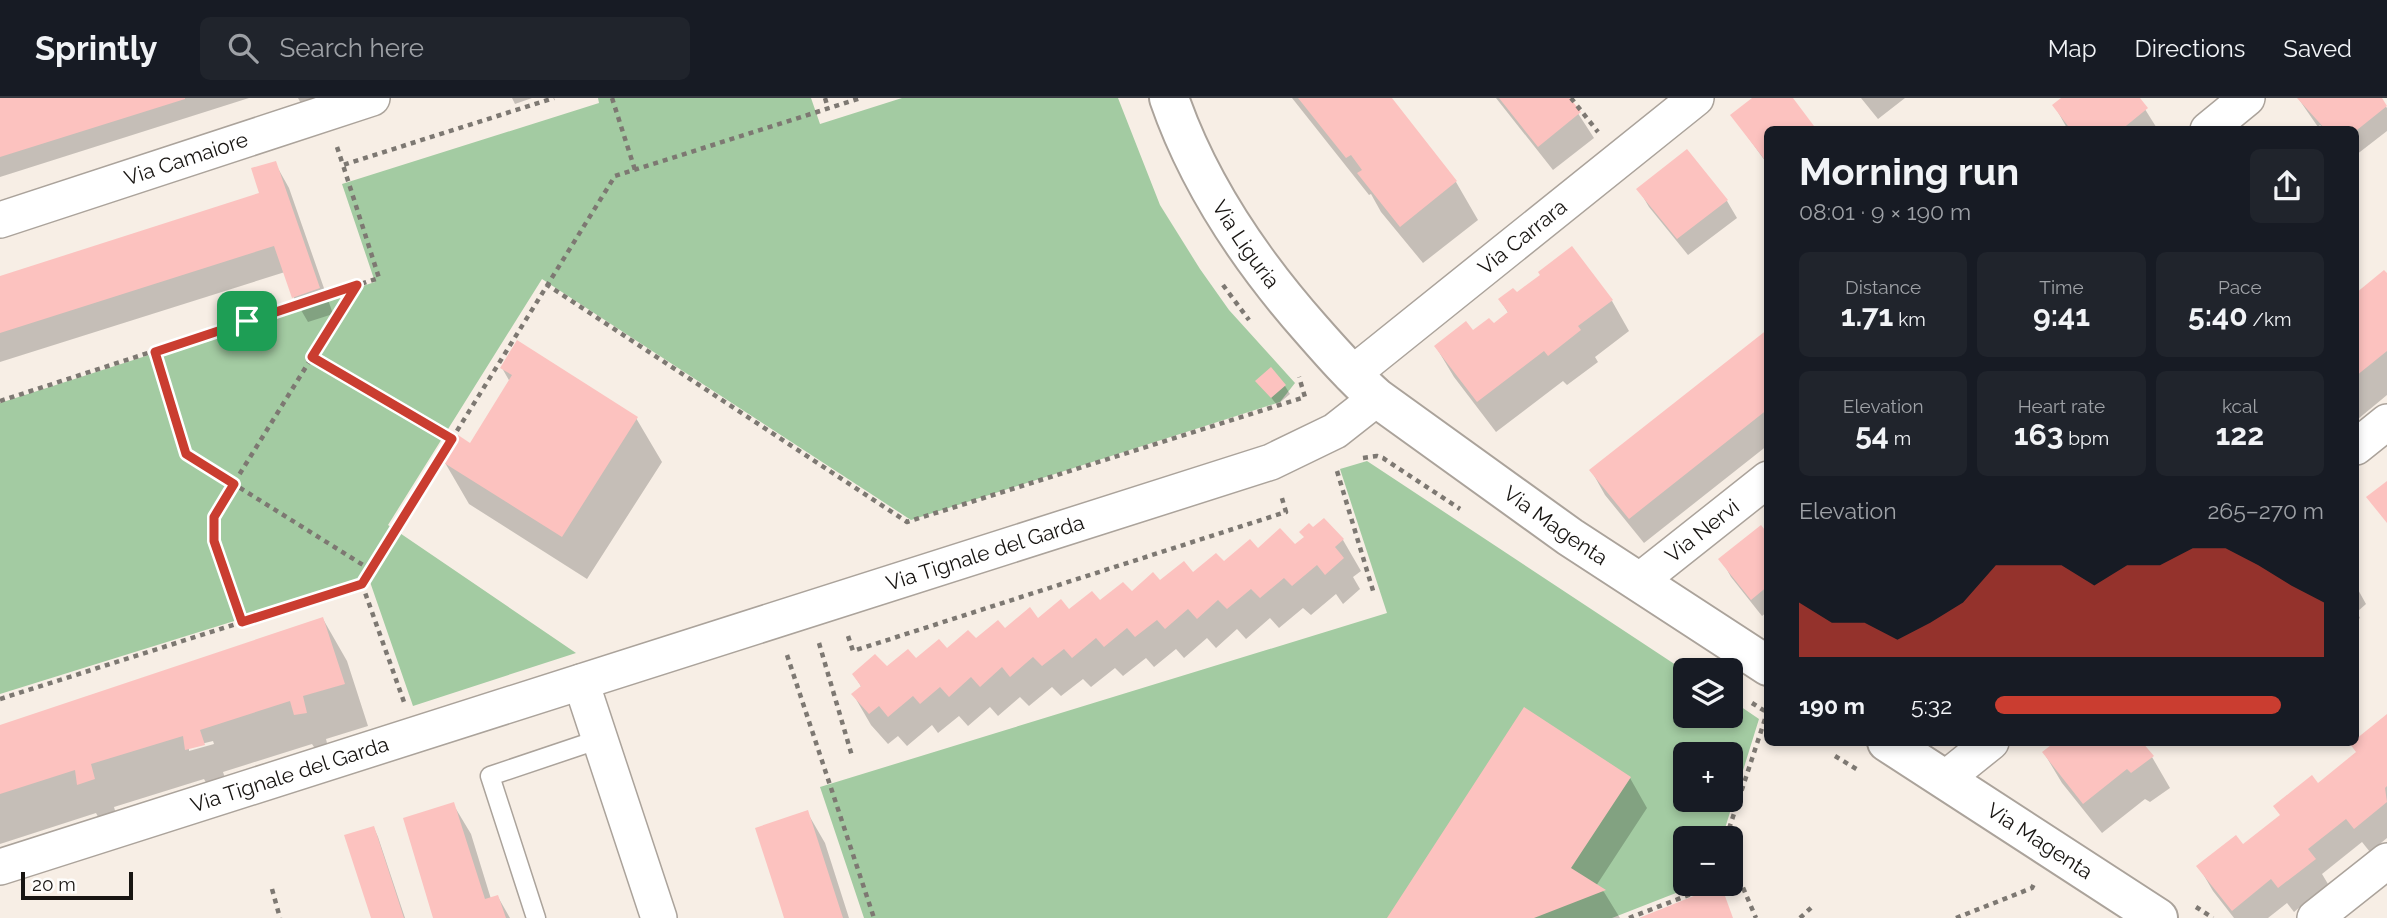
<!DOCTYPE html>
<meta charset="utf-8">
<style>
:root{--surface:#171b24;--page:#20242c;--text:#f1f3f6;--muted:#9ea1a6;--line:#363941;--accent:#ca3d30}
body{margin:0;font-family:Raleway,sans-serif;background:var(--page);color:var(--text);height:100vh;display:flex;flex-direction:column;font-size:26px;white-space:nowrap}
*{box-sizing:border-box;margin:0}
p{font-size:23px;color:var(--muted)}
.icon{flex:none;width:38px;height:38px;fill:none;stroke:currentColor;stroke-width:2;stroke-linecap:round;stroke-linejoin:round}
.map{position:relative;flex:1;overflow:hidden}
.sheet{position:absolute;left:1764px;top:28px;width:595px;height:620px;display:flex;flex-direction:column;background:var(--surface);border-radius:10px;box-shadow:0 4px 10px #0003}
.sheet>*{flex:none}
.controls{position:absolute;left:1673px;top:560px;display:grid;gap:14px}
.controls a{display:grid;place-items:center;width:70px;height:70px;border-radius:10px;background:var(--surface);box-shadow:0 4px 10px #0003;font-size:35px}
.scale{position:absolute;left:21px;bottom:18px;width:112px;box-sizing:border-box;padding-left:7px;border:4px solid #181512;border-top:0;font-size:19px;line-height:24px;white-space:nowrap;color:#181512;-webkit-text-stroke:5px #fefdfb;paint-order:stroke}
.pin{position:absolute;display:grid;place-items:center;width:60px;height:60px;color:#fff;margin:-30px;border-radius:14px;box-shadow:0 4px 10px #0006}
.round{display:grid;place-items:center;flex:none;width:74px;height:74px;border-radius:10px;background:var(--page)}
.summary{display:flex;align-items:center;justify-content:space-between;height:119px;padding:0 35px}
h1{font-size:38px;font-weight:700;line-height:52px}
.stats{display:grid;grid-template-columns:repeat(3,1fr);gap:10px;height:119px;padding:7px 35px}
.stats div{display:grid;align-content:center;border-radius:10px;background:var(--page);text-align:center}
.stats b{font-size:30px;font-weight:700}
.stats small{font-size:19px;font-weight:400}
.stats p{font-size:19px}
.chart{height:196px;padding:14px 35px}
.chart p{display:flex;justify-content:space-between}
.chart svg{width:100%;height:126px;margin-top:7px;fill:var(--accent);opacity:.7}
ul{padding:0 35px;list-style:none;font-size:23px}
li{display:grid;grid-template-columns:112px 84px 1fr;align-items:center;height:52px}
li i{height:18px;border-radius:9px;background:var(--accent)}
header{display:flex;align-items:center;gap:42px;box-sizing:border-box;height:98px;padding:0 35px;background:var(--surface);border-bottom:2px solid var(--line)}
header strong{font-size:33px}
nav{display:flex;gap:38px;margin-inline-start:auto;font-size:24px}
.search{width:490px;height:63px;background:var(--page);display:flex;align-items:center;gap:18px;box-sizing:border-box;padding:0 24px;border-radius:10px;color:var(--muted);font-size:26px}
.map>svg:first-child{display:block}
.green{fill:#a3cba2;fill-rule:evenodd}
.shadow{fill:#0003;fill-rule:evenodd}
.building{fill:#fcc2bf}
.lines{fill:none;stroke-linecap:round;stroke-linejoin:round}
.lane-casing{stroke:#aba39b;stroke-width:21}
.street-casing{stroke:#aba39b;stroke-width:38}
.secondary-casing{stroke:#aba39b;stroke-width:42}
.path{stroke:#7d7872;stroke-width:4.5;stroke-dasharray:5 5;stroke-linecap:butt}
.lane{stroke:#fff;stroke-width:18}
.street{stroke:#fff;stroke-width:35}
.secondary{stroke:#fff;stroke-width:38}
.route-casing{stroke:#fff;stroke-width:14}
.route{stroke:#ca3d30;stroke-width:9}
.labels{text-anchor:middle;stroke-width:6;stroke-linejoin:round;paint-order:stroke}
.street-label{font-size:21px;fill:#181512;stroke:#fefdfb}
</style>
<header>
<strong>Sprintly</strong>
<div class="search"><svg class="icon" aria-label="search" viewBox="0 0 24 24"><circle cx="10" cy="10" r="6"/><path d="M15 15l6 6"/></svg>Search here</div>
<nav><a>Map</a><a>Directions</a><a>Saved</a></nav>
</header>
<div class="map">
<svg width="2387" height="820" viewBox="0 0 2387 820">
<rect width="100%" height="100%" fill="#f7eee5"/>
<path class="green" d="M 598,0 L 811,0 L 820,26 L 902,0 L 1118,0 L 1160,107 L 1200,171 L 1229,212 L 1295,285 L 1280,304 L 911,422 L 542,181 L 388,427 L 576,555 L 413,608 L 369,481 L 0,596 L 0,305 L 375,184 L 342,86 L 599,5 Z
M 1367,363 L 1685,573 L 1685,618 L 1731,618 L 1731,602 L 1759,621 L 1722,740 L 1685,740 L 1685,786 L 1699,786 L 1612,820 L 864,820 L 820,689 L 1387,515 L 1340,371 ZM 1685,656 L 1731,656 L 1731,702 L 1685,702 Z"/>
<path class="shadow" d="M 0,0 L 249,0 L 0,79 Z
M 298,0 L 327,0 L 303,9 Z
M 512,0 L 532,0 L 515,6 Z
M 1292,0 L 1389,0 L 1456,84 L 1478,122 L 1423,165 L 1381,114 L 1371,96 L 1369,97 Z
M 1496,0 L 1568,0 L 1594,40 L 1553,72 Z
M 1755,0 L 1791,0 L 1768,32 L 1768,67 L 1732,17 Z
M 1861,0 L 1905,0 L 1878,21 Z
M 2063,0 L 2138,0 L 2158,32 L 2068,32 L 2054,7 Z
M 2298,0 L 2379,0 L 2387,10 L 2387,33 L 2356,57 L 2356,32 L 2324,32 L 2320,27 L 2318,29 Z
M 275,65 L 289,90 L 333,216 L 308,224 L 294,200 L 285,174 L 0,264 L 0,180 L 262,96 Z
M 1639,92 L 1727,103 L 1737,120 L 1688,157 L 1649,109 Z
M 2384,175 L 2387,179 L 2387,297 L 2358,321 L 2360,324 L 2356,328 L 2356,197 Z
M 1517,197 L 1612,203 L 1629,233 L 1595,259 L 1598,264 L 1567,287 L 1563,283 L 1496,334 L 1454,279 L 1436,249 L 1493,227 L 1509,216 L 1500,202 Z
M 1768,233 L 1768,347 L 1644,445 L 1605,397 L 1591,372 Z
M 502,270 L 636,320 L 662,364 L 587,481 L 469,406 L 444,363 L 470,347 L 510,284 Z
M 1258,283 L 1285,288 L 1290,296 L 1277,307 Z
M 1324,423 L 1343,442 L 1361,473 L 1353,479 L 1360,491 L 1343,506 L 1336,496 L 1311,517 L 1303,510 L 1279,530 L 1270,520 L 1246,541 L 1237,531 L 1216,550 L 1207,540 L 1184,560 L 1176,551 L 1154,569 L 1146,560 L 1123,578 L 1115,570 L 1091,589 L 1083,581 L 1061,598 L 1052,589 L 1029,608 L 1020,599 L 998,618 L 990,609 L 968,628 L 959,618 L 938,635 L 932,627 L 907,648 L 898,638 L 888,646 L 871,627 L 853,596 L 862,590 L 854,577 L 916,562 L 1038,522 L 1193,476 L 1258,452 L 1295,448 Z
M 1768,438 L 1768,513 L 1762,518 L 1731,479 L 1721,461 Z
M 2356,488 L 2366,506 L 2357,514 L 2360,520 L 2356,523 Z
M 323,521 L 347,563 L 368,628 L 326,641 L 330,657 L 320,658 L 312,646 L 223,674 L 228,689 L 211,693 L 204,681 L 114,709 L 118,723 L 103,728 L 96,715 L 0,746 L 0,629 ZM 213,643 L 214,646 L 189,653 L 189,649 Z
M 2387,618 L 2387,740 L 2370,754 L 2362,744 L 2322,776 L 2328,786 L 2294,814 L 2287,805 L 2268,820 L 2234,820 L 2213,793 L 2199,769 L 2243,749 L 2357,655 L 2352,646 Z
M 2058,644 L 2140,644 L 2152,659 L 2170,690 L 2150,704 L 2145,701 L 2102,735 L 2062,685 L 2044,655 Z
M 1630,680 L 1647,710 L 1596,788 L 1604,794 L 1620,820 L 1389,820 Z
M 453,706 L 471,736 L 491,801 L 498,799 L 510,820 L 435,820 Z
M 807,714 L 825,745 L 849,820 L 786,820 Z
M 374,730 L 378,739 L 405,820 L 373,820 Z"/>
<path class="building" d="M 0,0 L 185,0 L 185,1 L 0,59 Z
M 1298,0 L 1392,0 L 1457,83 L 1400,129 L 1357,75 L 1362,72 L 1351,57 L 1346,60 Z
M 1499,0 L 1570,0 L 1581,14 L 1538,49 Z
M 1752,0 L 1793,0 L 1817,32 L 1768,32 L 1768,66 L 1730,17 Z
M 2061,0 L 2140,0 L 2148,10 L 2121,32 L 2071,32 L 2052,7 Z
M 2297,0 L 2382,0 L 2387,8 L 2357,32 L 2326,32 Z
M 1687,51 L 1728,102 L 1677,141 L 1636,91 Z
M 276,63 L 320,190 L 292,200 L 274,148 L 0,235 L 0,178 L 259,95 L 251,70 Z
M 1572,148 L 1613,202 L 1578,228 L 1581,232 L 1548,258 L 1544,253 L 1477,304 L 1434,248 L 1466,223 L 1473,232 L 1489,220 L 1494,225 L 1508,214 L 1498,201 L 1513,190 L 1517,194 L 1540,177 L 1538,174 Z
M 2384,172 L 2387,175 L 2387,253 L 2356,278 L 2356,195 Z
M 1768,231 L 1768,311 L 1629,421 L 1589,372 Z
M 517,242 L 638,319 L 562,439 L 441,363 L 458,337 L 470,345 L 512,277 L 500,270 Z
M 1271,269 L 1286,287 L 1271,300 L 1255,283 Z
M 2387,383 L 2387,425 L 2366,399 Z
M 1324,420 L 1344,441 L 1335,449 L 1344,460 L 1325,477 L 1317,467 L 1292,488 L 1284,480 L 1260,500 L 1251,491 L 1227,511 L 1218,502 L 1197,521 L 1188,511 L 1165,531 L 1157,522 L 1135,539 L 1127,530 L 1104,549 L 1096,540 L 1072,560 L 1064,551 L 1042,568 L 1033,559 L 1010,579 L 1002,569 L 980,589 L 971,579 L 949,599 L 940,589 L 920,606 L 913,598 L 888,619 L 879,608 L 869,616 L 851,596 L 861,588 L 852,576 L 875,556 L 887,568 L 908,551 L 916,560 L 939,541 L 947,550 L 968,532 L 976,540 L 998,522 L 1005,530 L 1030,509 L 1038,520 L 1061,501 L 1069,511 L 1092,493 L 1100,502 L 1123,484 L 1132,493 L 1153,474 L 1160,482 L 1184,463 L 1193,474 L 1216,455 L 1224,463 L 1250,441 L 1258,450 L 1280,430 L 1295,446 L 1304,439 L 1299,434 L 1309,425 L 1313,429 Z
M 1761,427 L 1768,436 L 1768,488 L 1751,502 L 1718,461 Z
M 323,519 L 345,586 L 303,598 L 307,615 L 294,617 L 290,603 L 200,632 L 205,647 L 185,652 L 183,638 L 91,666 L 95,681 L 77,687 L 75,672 L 0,696 L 0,627 Z
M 1524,609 L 1631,679 L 1571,770 L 1606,792 L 1534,820 L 1387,820 Z
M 2387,616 L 2387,688 L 2385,690 L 2387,704 L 2354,731 L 2346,721 L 2308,751 L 2316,761 L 2278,790 L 2271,781 L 2232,813 L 2196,768 L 2236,737 L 2243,746 L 2280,717 L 2273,708 L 2312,677 L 2318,685 L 2356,654 L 2350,646 L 2356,644 L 2356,641 Z
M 2055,644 L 2142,644 L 2154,658 L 2131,675 L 2127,671 L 2083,706 L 2042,654 Z
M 454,704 L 485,801 L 498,797 L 506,820 L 433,820 L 403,720 Z
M 808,712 L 843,820 L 784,820 L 780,807 L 755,730 Z
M 374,728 L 404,820 L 371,820 L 344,737 Z
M 1721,787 L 1733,820 L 1639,820 Z"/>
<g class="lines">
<defs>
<path id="lane" d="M 536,820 L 490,678 L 600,641"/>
<g id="street">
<path d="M 2208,32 L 2247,0"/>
<path id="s1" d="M 0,122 L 372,0"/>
<path id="s2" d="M 1351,277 L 1696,0"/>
<path d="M 2356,349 L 2387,324"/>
<path id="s3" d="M 1638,484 L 1768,381"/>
<path d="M 581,584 L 659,820"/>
<path d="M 1945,681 L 1991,644"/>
<path id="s4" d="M 0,769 L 1271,364 L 1335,333 L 1377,300"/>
<path d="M 2315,820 L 2387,763"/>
</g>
<g id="secondary">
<path id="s5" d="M 1169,0 C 1199,87 1250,162 1311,231 C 1332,255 1353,279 1377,300 L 1570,439 L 1768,568"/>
<path id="s6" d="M 1887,644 L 2158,820"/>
</g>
</defs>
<use href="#lane" class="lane-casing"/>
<use href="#street" class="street-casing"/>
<use href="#secondary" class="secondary-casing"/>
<path class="path" d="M 612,0 L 635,72
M 825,0 L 828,10
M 1571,0 L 1598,34
M 337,49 L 343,67 L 554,0
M 546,186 L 907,424 L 1305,299 L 1299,279
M 1223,187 L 1249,222
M 155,254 L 186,356 L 371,472
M 312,259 L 451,341
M 0,303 L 379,180 L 343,67
M 1363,360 L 1377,358 L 1383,360 L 1460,411
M 1337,373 L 1374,496
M 362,486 L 404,604
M 241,524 L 214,443 L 213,419 L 356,188
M 848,538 L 853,553 L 1286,414 L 1281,397
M 819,545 L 852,658
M 787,557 L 874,820
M 0,601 L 362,486 L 615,78 L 861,0
M 1752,605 L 1768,615
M 1835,658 L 1858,672
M 1726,740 L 1767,615
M 1731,780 L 1738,778 L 1756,820
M 272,791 L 280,820
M 2196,809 L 2213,820
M 1629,820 L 1717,786
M 1800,820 L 1814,807
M 1956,820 L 2032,790 L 2035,784"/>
<use href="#lane" class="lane"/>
<use href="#street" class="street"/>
<use href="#secondary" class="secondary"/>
</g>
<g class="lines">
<defs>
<path id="route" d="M 357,187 L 312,259 L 452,341 L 362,486 L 242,524 L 214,443 L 214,419 L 234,386 L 186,356 L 155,254 Z"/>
</defs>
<use href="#route" class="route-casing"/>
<use href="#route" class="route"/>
</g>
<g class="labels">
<g class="street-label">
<text dy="7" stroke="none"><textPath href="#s1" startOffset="196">Via Camaiore</textPath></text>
<text dy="7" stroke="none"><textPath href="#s2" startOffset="220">Via Carrara</textPath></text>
<text dy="7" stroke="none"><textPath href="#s5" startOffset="166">Via Liguria</textPath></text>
<text dy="7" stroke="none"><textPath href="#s5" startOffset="588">Via Magenta</textPath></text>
<text dy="7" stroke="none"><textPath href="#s3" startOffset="82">Via Nervi</textPath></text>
<text dy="7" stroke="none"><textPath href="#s4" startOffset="1034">Via Tignale del Garda</textPath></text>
<text dy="7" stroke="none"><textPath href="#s4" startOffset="304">Via Tignale del Garda</textPath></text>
<text dy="7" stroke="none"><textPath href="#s6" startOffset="182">Via Magenta</textPath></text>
</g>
</g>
</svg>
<div class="controls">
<a><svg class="icon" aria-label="layers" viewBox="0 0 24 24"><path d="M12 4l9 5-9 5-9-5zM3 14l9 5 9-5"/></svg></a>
<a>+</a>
<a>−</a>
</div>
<div class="scale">20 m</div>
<div class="pin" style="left:247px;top:223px;background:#1e9e55"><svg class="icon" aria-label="arrive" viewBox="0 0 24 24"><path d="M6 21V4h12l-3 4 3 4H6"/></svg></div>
<section class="sheet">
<div class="summary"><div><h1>Morning run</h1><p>08:01 · 9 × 190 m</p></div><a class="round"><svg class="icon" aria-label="share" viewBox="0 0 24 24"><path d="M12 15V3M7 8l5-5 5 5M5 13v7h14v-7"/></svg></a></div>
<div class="stats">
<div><p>Distance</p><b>1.71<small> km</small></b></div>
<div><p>Time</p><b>9:41</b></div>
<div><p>Pace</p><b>5:40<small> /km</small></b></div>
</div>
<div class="stats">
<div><p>Elevation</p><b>54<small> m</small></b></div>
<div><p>Heart rate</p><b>163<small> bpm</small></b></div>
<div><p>kcal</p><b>122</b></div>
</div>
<div class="chart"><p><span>Elevation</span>265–270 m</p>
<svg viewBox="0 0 160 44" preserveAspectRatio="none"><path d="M0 44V25L10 32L20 32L30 38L40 32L50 25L60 12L70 12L80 12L90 19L100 12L110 12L120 6L130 6L140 12L150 19L160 25V44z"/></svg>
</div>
<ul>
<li><b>190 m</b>5:32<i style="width:87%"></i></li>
</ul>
</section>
</div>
